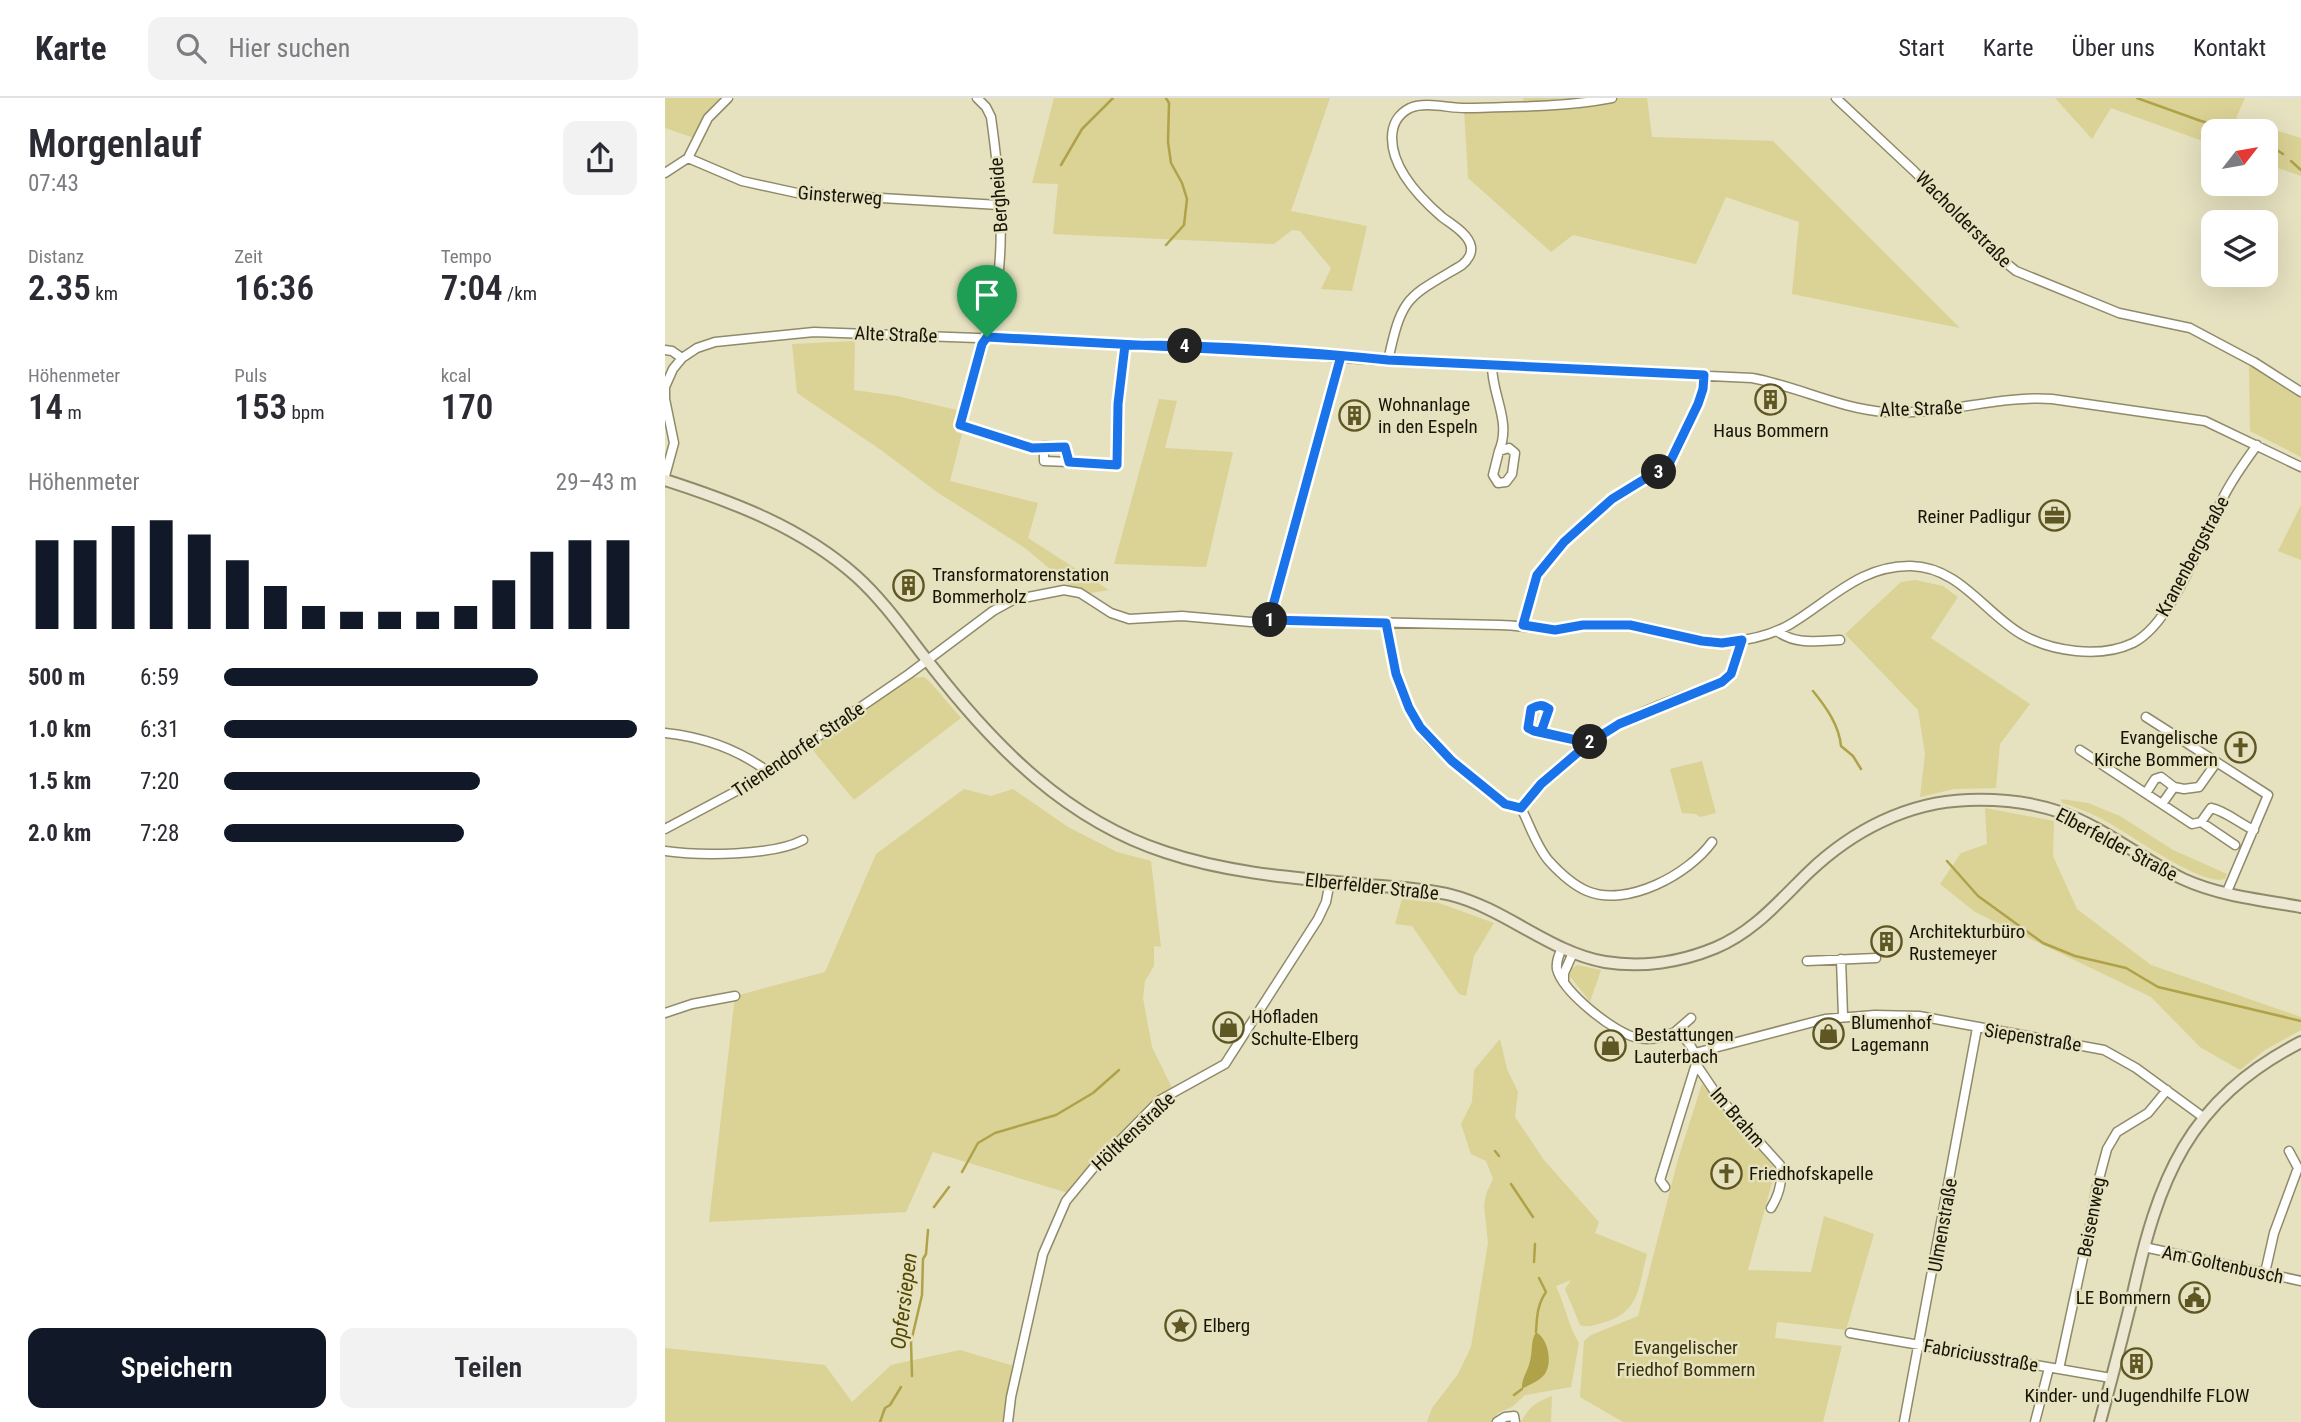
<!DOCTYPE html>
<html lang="de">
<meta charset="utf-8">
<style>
:root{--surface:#fff;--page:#f2f2f3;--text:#2b2b33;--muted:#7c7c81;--line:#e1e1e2;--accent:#111827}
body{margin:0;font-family:"Roboto Condensed",sans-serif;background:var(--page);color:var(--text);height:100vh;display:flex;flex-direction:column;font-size:26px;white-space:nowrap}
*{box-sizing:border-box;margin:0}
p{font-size:23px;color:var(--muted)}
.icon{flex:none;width:38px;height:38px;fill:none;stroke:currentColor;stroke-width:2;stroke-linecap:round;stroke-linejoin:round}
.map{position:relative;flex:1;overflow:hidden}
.panel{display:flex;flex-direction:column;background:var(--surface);width:665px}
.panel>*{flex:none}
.needle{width:46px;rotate:59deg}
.controls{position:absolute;left:1536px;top:21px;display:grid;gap:14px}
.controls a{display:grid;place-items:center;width:77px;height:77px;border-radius:14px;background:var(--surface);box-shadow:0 7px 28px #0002;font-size:35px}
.pin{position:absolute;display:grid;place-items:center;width:60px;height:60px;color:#fff;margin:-72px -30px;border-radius:50% 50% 50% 0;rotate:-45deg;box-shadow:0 0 7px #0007}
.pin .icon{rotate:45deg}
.km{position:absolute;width:35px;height:35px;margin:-18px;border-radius:50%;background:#222;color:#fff;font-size:19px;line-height:35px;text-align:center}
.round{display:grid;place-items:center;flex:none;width:74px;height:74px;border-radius:14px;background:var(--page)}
.headline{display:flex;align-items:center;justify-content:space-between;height:119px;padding:0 28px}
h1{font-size:38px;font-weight:600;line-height:52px}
.figures{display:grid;grid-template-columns:repeat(3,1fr);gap:10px;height:119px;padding:7px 28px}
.figures div{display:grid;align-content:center}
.figures b{font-size:35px;font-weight:600}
.figures small{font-size:19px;font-weight:400}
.figures p{font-size:19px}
.chart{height:196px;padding:14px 28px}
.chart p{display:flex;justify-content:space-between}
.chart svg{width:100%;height:126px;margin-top:7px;stroke:var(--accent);stroke-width:6}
.button{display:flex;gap:14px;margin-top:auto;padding:14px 28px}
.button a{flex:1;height:80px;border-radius:14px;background:var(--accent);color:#fff;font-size:28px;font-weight:600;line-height:80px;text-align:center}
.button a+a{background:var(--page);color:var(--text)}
ul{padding:0 28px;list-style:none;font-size:23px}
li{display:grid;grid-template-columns:112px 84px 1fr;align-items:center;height:52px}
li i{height:18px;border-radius:9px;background:var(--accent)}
header{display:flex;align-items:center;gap:42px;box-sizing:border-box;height:98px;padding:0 35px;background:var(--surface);border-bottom:2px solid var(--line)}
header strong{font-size:33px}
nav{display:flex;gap:38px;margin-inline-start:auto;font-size:24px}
.search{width:490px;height:63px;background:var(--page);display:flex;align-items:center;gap:18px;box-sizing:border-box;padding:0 24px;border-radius:14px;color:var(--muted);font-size:26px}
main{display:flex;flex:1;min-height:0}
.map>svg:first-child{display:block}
.green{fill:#dbd295}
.water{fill:#afa249}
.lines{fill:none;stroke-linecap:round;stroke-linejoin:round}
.stream{stroke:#afa249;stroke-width:2.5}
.street-casing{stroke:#8f8b6a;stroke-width:11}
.secondary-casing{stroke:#8f8b6a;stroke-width:14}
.street{stroke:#fff;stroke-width:8}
.secondary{stroke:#ece8d3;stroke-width:10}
.route-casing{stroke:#fff;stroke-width:14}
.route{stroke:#1a73e8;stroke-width:9}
.labels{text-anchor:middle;stroke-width:5;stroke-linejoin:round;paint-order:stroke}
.street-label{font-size:19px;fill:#161508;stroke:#e6e1bf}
.poi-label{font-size:19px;fill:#161508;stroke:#e6e1bf;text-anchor:start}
.park-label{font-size:19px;fill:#38320b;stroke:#e6e1bf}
.water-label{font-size:21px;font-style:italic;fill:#524800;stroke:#e6e1bf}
</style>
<header>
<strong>Karte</strong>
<div class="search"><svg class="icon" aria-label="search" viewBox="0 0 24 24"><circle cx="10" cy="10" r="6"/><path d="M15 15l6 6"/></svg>Hier suchen</div>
<nav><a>Start</a><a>Karte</a><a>Über uns</a><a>Kontakt</a></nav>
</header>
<main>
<section class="panel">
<div class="headline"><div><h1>Morgenlauf</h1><p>07:43</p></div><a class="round"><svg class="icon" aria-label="share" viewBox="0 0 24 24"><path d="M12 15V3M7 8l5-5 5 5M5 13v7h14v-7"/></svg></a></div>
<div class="figures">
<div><p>Distanz</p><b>2.35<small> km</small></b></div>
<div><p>Zeit</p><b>16:36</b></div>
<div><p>Tempo</p><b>7:04<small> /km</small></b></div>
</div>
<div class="figures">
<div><p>Höhenmeter</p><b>14<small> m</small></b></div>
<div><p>Puls</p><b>153<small> bpm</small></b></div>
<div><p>kcal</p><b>170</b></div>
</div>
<div class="chart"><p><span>Höhenmeter</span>29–43 m</p>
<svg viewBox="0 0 160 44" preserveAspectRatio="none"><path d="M5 44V13M15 44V13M25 44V8M35 44V6M45 44V11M55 44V20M65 44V29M75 44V36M85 44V38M95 44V38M105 44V38M115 44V36M125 44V27M135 44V17M145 44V13M155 44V13"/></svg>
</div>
<ul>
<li><b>500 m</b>6:59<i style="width:76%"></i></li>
<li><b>1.0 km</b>6:31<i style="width:100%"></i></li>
<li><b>1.5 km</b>7:20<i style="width:62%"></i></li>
<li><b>2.0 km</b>7:28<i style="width:58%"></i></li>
</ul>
<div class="button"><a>Speichern</a><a>Teilen</a></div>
</section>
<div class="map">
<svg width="1636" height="1324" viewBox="0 0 1636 1324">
<rect width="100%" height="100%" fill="#e6e1bf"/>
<path class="green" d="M 0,0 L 58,0 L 29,40 L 0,30 Z
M 389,0 L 665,0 L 626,113 L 702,128 L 687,193 L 656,191 L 666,170 L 635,133 L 627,132 L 609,146 L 388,136 L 393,86 L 367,85 Z
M 858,0 L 982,0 L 987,39 L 1108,43 L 1295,230 L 1127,196 L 1134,124 L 1061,99 L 1031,166 L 908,137 L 886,154 L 803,80 L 799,10 L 859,8 Z
M 1390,0 L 1580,0 L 1571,20 L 1636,40 L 1636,78 L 1601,66 L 1601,33 L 1549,33 L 1549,47 L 1446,10 L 1427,41 Z
M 190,243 L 189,292 L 232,298 L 296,313 L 290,334 L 297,336 L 285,383 L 373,405 L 363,440 L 444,492 L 419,496 L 404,487 L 360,450 L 272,394 L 216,352 L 132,295 L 127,246 Z
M 1584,267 L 1636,301 L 1636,359 L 1585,333 Z
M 494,301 L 512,303 L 500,350 L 568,354 L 541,469 L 449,466 Z
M 1636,407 L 1636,462 L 1613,453 Z
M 1250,482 L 1278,488 L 1293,499 L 1266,540 L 1365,606 L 1335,646 L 1331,690 L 1289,691 L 1255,699 L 1260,656 L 1253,612 L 1180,536 L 1236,484 Z
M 259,579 L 265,584 L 296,620 L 189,702 L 146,650 L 243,580 Z
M 1037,663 L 1051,715 L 1035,719 L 1031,716 L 1017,715 L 1005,671 Z
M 299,691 L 326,698 L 348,691 L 403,729 L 452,754 L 486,763 L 496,849 L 489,848 L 489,868 L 480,883 L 478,900 L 487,949 L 507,990 L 490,1004 L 403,1095 L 268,1054 L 241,1114 L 44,1124 L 70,898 L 160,874 L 211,756 Z
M 1396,701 L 1423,705 L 1455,718 L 1508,752 L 1562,776 L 1560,781 C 1535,789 1459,731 1433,719 C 1421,713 1409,709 1397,705 Z
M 1320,710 L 1389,723 L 1388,758 L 1412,811 L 1486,867 L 1636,919 L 1636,932 L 1600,952 L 1575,972 L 1535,949 L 1486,899 L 1310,814 L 1275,786 L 1296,755 L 1322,746 Z
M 737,801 L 774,805 L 829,825 L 809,858 L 801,898 L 794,896 L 747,828 L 730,826 Z
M 912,867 L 936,872 L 925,904 L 904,877 L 906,871 Z
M 835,941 L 842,971 L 853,994 L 850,1019 L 879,1062 L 934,1124 L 930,1135 L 982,1156 C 973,1190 975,1215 937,1225 C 929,1227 923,1230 915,1227 L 900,1191 L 906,1182 L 891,1188 C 900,1207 903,1227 914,1245 L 906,1289 L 860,1297 L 847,1309 L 833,1315 L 827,1324 L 762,1324 L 767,1310 L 793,1276 L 806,1249 L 823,1145 L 819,1107 L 821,1096 L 828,1081 L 821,1063 L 806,1056 L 796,1026 L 807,1004 L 809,972 Z
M 1037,986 L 1108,1068 L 1108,1081 L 1083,1172 L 1146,1174 L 1159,1118 L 1209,1136 L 1181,1232 L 1112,1224 L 1110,1240 L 1177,1248 L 1158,1324 L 958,1324 L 915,1299 L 919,1243 L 926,1237 L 973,1218 L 1013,1061 Z
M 0,1250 L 160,1267 L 187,1304 L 226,1267 L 295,1252 L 349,1268 L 341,1324 L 0,1324 Z
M 887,1298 L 886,1324 L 856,1324 C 863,1310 872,1303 887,1298 Z"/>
<path class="water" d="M 871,1234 C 884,1241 889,1269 877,1279 C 872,1284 864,1287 857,1291 C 856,1281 863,1273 865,1263 C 868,1253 865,1244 871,1234 Z"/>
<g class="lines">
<path class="stream" d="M 1472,0 L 1536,23 L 1576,33
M 1601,45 L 1618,56
M 1626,63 L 1636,72
M 396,67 L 417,31 L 448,0
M 501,147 L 519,127 L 522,101 L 517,85 L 506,65 L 503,44 L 504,5 L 501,0
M 1148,593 C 1161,609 1174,627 1176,648 L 1188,658 L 1196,671
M 1282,763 L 1313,798 L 1378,845 L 1410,858 L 1461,870 L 1493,889 L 1636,923
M 830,1053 L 834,1058
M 297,1074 L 313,1045 L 330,1035 L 391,1017 L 428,995 L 454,972
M 846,1086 L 868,1119
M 269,1109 L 284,1089
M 869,1164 L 870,1146
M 871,1234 C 872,1219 872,1207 881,1194 L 874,1180
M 247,1278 L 246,1244 L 257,1197 L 258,1161 L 261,1156 L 263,1132
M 849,1297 L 857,1291
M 215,1324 L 220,1310 L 225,1307 L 236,1289"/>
<defs>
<path id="street" d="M 312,0 L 321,9 L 326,19 C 335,84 342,152 327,215 C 325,226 324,237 317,246 L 295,327 L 367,350 L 379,348 L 400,349 L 404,364 L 452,367 L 453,305 L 460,247
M 1171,0 L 1249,73 L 1330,156 L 1351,173 L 1454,215 L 1525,230 L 1589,264 L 1636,294
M 23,60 L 77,83 L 132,95 L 334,107
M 0,75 L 23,60 L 43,20 L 63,0
M 0,252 L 7,253 L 17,260
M 723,263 C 737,197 742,200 797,167 C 802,163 807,156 806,149 C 804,136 786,126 777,119 C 755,100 727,71 727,40 C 727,27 733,16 745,10 C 762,3 786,11 803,10 C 851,9 900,9 947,0
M 827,266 C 826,296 847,323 834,353
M 379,348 L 379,363 L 404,364
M 844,350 L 850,355 L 847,376 L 841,384 L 833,385 L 828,377 L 834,353 Z
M 0,378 L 9,345 L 0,301 L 0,289 L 8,271 L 17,260 L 32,250 L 50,244 L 149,234 L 499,247 L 723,263 L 1087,280 C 1132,288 1175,311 1221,314 C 1277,318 1333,297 1387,301 L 1540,323 L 1636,369
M 604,522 L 676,258
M 721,525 C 728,560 733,596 753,627 C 766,647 789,664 807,679 C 824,693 833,705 856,710
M 858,527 L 872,476 L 899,444 L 948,401 L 1004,366 L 1033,306 L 1038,291 L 1039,277
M 1112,533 C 1130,547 1153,543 1175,542
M 1481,619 L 1603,697 L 1561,796
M 876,634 L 884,611 C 877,606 873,607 866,611 L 863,630 L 868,633 L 924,645
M 0,635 C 38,639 71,650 102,673
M 1415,652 L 1527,726 L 1536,724 L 1546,710 C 1561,713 1575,726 1589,732
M 1509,689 L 1519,691 L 1534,689 L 1551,665
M 1481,695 L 1490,681 L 1496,679 L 1509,689 L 1497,706
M 856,710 C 883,678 914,649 951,628 C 984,609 1022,597 1057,584 L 1066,576 L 1077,542
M 856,710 C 865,727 871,748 884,763 C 894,774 908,787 922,793 C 962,810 1024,776 1047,744
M 1536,724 L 1570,747
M 0,731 L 79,689 L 244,576 L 328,513 L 348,502 L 399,492 L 415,495 L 446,515 L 464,521 L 517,518 L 586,524 L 604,522 C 681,523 758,525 835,527 C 854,527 874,532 892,531 C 900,531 908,529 915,528 C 930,526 946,526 961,527 C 996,529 1028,548 1063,544 C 1085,542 1106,537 1124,527 C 1165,503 1195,467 1246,468 C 1294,469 1319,514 1356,536 C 1373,546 1392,551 1411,553 C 1430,555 1451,553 1468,545 C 1508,525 1537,439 1558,400 C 1567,381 1580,364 1592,347
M 0,753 C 35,758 108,758 138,742
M 897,850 C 894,857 891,863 892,871 C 897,893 950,936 973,940 C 986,943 999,939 1010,934 C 1024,942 1030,951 1031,966 L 995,1082 L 1000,1089
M 1176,861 L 1178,918
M 1142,863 L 1211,860
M 899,883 L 899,875 L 908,855
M 0,915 L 27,906 L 70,898
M 1010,934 L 1026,920
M 1030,955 L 1160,921 L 1210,917 L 1254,918 L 1439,952 L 1471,970 L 1538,1019
M 1031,966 L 1052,997 L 1115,1067 C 1118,1082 1114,1097 1106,1110
M 1479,1149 L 1636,1183
M 1600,1175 L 1609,1135 L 1633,1070 L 1624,1053
M 1185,1235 L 1446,1280
M 1394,1271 L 1427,1118 L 1431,1092 L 1442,1051 L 1452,1034 L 1483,1015 L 1502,992
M 343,1324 L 346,1299 L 378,1156 L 401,1103 L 430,1068 L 495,1002 L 560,966 L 653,821 L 661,804 L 665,783
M 832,1324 L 840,1319 L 849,1318 L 850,1324
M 1239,1324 L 1312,930
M 1370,1324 L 1384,1270"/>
<path id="secondary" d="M 0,382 C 68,404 136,429 191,478 C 221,505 244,540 269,571 C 331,650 402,722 500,754 C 562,775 629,780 693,786 C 724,789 756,790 786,797 C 841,811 884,854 940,864 C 977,870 1016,864 1050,850 C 1089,834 1115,802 1144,774 C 1187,733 1242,704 1303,702 C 1333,701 1366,704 1395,714 C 1439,729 1476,761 1518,781 C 1555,798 1597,802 1636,809
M 1435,1324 C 1446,1283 1457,1241 1467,1200 C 1493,1081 1522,1003 1636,944"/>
</defs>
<use href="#street" class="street-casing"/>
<use href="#secondary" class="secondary-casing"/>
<use href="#street" class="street"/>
<use href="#secondary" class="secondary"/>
</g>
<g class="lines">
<defs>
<path id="route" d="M 322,239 L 676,258 L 604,522 L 721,525 L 731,576 L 744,610 L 755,629 L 787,663 L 840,706 L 856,710 L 876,686 L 924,645 L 876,634 L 884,611 C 877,606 873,607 866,611 L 863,630 L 869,633 L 924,645 L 954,626 L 1057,584 L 1066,576 L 1077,542 L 1057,545 L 1037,543 L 965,527 L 918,527 L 890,532 L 858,527 L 872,477 L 899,444 L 947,401 L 1004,366 L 1033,306 L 1038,291 L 1039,277 L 723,262 C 637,253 547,247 460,247 L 453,306 L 452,367 L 404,364 L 400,349 L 367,350 L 295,327 L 317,246 L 322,239"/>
</defs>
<use href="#route" class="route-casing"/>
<use href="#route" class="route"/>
</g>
<defs>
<symbol id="building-ring" viewBox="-11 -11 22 22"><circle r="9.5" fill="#e6e1bf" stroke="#5f5723" stroke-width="1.5"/><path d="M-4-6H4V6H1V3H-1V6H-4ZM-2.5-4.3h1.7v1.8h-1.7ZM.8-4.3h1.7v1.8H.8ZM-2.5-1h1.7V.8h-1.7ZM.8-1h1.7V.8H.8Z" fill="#5f5723"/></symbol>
<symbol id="office-ring" viewBox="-11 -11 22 22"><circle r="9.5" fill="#e6e1bf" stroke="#5f5723" stroke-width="1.5"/><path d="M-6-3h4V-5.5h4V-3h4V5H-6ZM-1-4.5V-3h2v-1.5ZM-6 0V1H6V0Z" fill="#5f5723"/></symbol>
<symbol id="church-ring" viewBox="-11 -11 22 22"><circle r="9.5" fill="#e6e1bf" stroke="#5f5723" stroke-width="1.5"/><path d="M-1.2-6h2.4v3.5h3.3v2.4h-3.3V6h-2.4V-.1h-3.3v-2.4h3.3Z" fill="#5f5723"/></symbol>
<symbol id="shop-ring" viewBox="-11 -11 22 22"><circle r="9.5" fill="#e6e1bf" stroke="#5f5723" stroke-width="1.5"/><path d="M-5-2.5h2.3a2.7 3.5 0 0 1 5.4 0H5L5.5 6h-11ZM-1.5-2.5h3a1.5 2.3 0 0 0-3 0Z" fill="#5f5723"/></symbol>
<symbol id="civic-ring" viewBox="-11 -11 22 22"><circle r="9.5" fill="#e6e1bf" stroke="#5f5723" stroke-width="1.5"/><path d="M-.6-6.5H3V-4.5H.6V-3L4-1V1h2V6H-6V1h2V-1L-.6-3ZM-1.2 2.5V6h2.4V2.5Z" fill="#5f5723"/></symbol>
<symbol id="sight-ring" viewBox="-11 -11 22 22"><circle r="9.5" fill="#e6e1bf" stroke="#5f5723" stroke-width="1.5"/><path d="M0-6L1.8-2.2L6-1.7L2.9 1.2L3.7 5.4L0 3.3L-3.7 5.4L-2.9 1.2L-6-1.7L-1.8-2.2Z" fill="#5f5723"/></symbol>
</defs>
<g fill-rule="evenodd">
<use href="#building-ring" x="1088" y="284" width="35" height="35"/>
<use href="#building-ring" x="672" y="300" width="35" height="35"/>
<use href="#office-ring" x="1372" y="400" width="35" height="35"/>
<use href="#building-ring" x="226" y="470" width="35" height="35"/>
<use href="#church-ring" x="1558" y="632" width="35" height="35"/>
<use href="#building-ring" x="1204" y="826" width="35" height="35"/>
<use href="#shop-ring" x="546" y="912" width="35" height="35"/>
<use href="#shop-ring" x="1146" y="918" width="35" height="35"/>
<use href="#shop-ring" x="928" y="930" width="35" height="35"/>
<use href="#church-ring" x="1044" y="1058" width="35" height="35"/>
<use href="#civic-ring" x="1512" y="1182" width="35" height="35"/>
<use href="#sight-ring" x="498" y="1210" width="35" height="35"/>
<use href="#building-ring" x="1454" y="1248" width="35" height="35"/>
</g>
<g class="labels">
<g class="street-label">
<text transform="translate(175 97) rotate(4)" y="7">Ginsterweg</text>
<text transform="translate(333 97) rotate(-94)" y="7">Bergheide</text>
<text transform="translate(1299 121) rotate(45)" y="7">Wacholderstraße</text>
<text transform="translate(231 236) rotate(2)" y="7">Alte Straße</text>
<text transform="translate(1256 310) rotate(-2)" y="7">Alte Straße</text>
<text transform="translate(1527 458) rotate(-62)" y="7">Kranenbergstraße</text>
<text transform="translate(133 651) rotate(-34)" y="7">Trienendorfer Straße</text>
<text transform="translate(1452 746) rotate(28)" y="7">Elberfelder Straße</text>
<text transform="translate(707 788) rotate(6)" y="7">Elberfelder Straße</text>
<text transform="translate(1368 939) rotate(9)" y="7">Siepenstraße</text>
<text transform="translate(1073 1019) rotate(49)" y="7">Im Brahm</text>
<text transform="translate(468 1033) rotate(-43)" y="7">Höltkenstraße</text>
<text transform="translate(1426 1119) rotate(-79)" y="7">Beisenweg</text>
<text transform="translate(1277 1127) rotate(-80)" y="7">Ulmenstraße</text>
<text transform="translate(1558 1166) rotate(12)" y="7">Am Goltenbusch</text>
<text transform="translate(1316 1257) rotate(10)" y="7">Fabriciusstraße</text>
</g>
<g class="poi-label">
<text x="713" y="313">Wohnanlage<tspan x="713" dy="22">in den Espeln</tspan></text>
<text x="1106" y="339" text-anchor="middle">Haus Bommern</text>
<text x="1366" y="425" text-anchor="end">Reiner Padligur</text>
<text x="267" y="483">Transformatorenstation<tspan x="267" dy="22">Bommerholz</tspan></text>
<text x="1553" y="646" text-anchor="end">Evangelische<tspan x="1553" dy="22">Kirche Bommern</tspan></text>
<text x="1244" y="840">Architekturbüro<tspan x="1244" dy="22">Rustemeyer</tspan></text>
<text x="586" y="925">Hofladen<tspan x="586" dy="22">Schulte-Elberg</tspan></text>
<text x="1186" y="931">Blumenhof<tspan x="1186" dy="22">Lagemann</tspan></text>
<text x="969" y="943">Bestattungen<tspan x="969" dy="22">Lauterbach</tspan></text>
<text x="1084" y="1082">Friedhofskapelle</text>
<text x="1506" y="1206" text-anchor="end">LE Bommern</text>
<text x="538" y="1234">Elberg</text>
<text x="1472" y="1304" text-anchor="middle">Kinder- und Jugendhilfe FLOW</text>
</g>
<g class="park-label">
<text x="1021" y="1256">Evangelischer<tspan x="1021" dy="22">Friedhof Bommern</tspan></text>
</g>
<g class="water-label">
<text transform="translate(239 1203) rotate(-83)" y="7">Opfersiepen</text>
</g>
</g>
</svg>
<div class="controls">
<a><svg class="needle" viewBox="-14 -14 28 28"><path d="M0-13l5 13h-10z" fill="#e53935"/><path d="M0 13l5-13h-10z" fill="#7c7c81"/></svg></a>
<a><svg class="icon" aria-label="layers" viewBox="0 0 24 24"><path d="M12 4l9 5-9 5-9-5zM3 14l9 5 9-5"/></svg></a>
</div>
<div class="pin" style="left:322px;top:239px;background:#1e9e55"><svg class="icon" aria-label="arrive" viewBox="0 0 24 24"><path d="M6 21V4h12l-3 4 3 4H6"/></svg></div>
<b class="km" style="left:605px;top:522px">1</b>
<b class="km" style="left:925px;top:644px">2</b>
<b class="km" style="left:994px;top:374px">3</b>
<b class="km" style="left:520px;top:248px">4</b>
</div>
</main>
